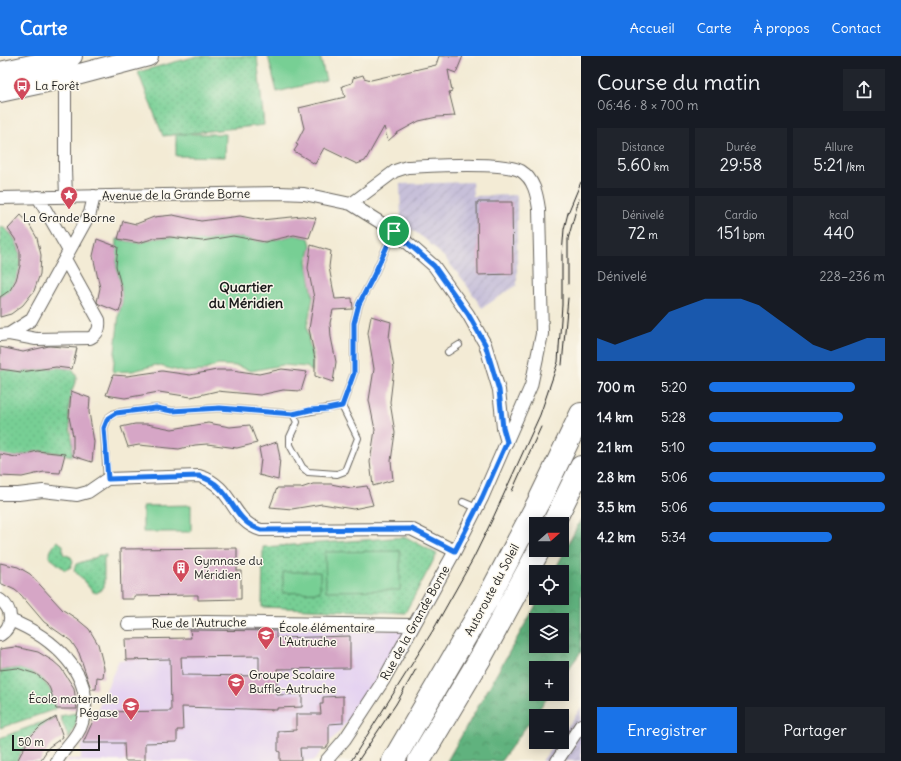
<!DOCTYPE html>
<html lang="fr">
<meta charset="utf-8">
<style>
:root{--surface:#171b24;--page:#20242c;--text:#f1f3f6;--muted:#9ea1a6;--accent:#1a73e8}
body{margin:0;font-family:Delius,sans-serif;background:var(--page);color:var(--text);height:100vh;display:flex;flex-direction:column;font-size:15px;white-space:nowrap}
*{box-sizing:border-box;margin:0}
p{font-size:13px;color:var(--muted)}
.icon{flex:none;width:22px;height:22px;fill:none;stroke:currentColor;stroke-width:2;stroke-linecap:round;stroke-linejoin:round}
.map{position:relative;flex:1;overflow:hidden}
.side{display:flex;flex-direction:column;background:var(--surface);width:320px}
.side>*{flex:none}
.needle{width:26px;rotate:69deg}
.controls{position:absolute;left:529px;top:461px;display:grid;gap:8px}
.controls a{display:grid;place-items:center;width:40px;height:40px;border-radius:0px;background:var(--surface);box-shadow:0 2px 10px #0003;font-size:20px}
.scale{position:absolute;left:12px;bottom:10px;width:88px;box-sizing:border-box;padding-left:4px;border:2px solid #1c1c1c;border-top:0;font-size:11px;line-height:14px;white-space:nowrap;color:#1c1c1c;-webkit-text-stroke:3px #fbf7ec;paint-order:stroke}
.pin{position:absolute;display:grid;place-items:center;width:34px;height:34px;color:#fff;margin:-17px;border:2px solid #fff;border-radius:50%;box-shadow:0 1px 4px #0007}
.round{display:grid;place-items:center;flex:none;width:42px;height:42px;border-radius:0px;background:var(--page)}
.summary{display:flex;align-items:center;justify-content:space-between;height:68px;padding:0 16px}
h1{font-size:22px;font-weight:600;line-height:30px}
.stats{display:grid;grid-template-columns:repeat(3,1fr);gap:6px;height:68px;padding:4px 16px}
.stats div{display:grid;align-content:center;border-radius:0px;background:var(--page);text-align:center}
.stats b{font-size:17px;font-weight:600}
.stats small{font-size:11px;font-weight:400}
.stats p{font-size:11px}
.chart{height:112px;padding:8px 16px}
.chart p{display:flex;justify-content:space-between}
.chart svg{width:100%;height:72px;margin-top:4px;fill:var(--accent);opacity:.7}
.cta{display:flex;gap:8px;margin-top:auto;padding:8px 16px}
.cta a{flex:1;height:46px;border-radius:0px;background:var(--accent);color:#fff;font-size:16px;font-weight:600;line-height:46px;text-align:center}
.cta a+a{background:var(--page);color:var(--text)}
ul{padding:0 16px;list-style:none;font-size:13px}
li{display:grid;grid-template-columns:64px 48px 1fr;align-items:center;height:30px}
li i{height:10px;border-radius:5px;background:var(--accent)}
header{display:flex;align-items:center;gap:24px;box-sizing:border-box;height:56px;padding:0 20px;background:var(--accent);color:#fff}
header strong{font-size:19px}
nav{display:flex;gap:22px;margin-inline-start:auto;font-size:14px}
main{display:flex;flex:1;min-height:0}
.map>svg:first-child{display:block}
.built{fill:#e5d3f1}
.industrial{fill:url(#industrial-furrows)}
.grass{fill:url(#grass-dots);stroke:#4a7658}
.forest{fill:url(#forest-crowns);stroke:#3e674d;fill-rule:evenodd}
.garden{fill:#77cf94;stroke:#4a7658}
.building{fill:#d6a6c6;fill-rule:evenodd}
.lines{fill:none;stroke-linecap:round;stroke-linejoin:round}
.lane-casing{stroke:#67645d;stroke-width:8}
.street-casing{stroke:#67645d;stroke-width:14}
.primary-casing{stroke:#67645d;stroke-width:22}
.highway-casing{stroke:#67645d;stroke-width:24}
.lane{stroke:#fff;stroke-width:6}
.street{stroke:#fff;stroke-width:12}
.primary{stroke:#fff;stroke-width:20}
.highway{stroke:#fff;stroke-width:22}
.tram{stroke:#1c1c1c;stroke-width:1}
.route-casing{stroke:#fff;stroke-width:8}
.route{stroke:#1a73e8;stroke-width:5}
.labels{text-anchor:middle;stroke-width:3;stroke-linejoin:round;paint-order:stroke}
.poi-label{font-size:12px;fill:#1c1c1c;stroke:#fbf7ec;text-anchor:start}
.street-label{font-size:12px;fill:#1c1c1c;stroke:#fbf7ec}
.quarter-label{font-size:14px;font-weight:bold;fill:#1c1c1c;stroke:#fbf7ec}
</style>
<header>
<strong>Carte</strong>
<nav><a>Accueil</a><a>Carte</a><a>À propos</a><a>Contact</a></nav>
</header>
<main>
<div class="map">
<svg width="581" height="705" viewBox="0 0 581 705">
<defs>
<pattern id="industrial-furrows" width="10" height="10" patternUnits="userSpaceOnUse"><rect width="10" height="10" fill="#c7c0d9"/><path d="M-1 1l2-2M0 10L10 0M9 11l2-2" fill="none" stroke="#aaa4ba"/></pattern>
<pattern id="grass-dots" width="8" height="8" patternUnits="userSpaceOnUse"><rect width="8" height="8" fill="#77cf94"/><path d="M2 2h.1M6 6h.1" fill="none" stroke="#66b17f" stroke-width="1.8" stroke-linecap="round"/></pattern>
<pattern id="forest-crowns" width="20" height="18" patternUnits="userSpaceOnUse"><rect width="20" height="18" fill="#61b27e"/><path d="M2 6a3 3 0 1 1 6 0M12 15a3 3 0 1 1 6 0" fill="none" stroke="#4f9066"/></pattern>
</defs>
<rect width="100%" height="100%" fill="#fbf7ec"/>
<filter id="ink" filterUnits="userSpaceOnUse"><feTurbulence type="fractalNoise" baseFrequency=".025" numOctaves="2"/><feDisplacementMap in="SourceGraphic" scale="8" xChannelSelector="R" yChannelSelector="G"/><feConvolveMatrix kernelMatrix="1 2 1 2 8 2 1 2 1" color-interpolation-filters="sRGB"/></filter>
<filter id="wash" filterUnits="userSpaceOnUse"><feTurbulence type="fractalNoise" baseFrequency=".012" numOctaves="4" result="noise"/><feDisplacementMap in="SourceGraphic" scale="16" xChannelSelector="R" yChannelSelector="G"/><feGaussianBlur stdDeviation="0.9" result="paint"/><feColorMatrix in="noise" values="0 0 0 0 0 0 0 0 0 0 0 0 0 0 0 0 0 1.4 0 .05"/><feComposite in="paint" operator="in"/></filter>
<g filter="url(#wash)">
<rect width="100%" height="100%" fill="#f3ebd5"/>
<path class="built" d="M 276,571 L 409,574 L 363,648 L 313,705 L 66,705 L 68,703 L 81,703 L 81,692 L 119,604 L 126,604 L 125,583 L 190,582 L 190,572 Z"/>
<path class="industrial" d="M 472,126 L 473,140 L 517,139 L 517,229 L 482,252 L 464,225 L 444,201 L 425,183 L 401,166 L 400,128 Z
M 581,652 L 581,705 L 542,705 L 556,686 L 562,686 L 562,678 Z"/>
<path class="grass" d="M 197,0 L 257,0 L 264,69 L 163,80 L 138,16 Z
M 0,170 C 23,180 27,215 10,233 C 8,236 3,238 0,241 Z
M 56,311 L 72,313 L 77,321 C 72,334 68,346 69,360 C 69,374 75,386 72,400 L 47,395 L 37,395 L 16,401 L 0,401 L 0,313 L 29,316 Z
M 406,481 L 437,498 L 405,557 L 262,551 L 263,491 Z
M 57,485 L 63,489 L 63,498 L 71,501 L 73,505 L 71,511 L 65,514 L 49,501 L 51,494 Z
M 98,499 L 106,499 L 106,502 L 104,502 L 104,531 L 97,537 L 93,536 L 74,514 L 76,508 L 97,501 Z
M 17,612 C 39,616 54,631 56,653 L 0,672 L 0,615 Z
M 81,656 L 69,683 L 60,660 Z
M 56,661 C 37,671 24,684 18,705 L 0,705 L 0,682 Z"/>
<path class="forest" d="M 581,463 L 581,596 L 562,622 L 562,612 L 536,612 L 536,638 L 550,638 L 501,705 L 447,705 L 540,542 L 562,542 L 562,516 L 554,516 ZM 536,564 L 562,564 L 562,590 L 536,590 Z"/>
<path class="garden" d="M 268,0 L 320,0 L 326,24 L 277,36 Z
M 176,78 L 226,78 L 225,101 L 176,100 Z
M 294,179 L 309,182 L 311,189 L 307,205 L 313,241 L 307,270 L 309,286 L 313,302 L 312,316 L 307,311 L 282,309 L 251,315 L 238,310 L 218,309 L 202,315 L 183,316 L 156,309 L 133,315 L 113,316 L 119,257 L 122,246 L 121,230 L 116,210 L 117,183 L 139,187 L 155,182 L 170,181 L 202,185 L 233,180 L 265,186 Z
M 191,449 L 191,476 L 143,476 L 143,450 Z
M 400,495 L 400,534 L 326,535 L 325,496 Z
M 283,516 L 320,516 L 320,536 L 283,537 Z"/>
<g id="blocks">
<path class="building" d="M 439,0 L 463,0 L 456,17 L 448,14 L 452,35 L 449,36 L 455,60 L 437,61 L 419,65 L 397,77 L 388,85 L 384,71 L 365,105 L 357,108 L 324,92 L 315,108 L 294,95 L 298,89 L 296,88 L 304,72 L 299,52 L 345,41 L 342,30 L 352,27 L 353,22 L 363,19 L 364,22 L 371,24 L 436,9 Z
M 477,146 L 512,146 L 513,218 L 478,219 Z
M 21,159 L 29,168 L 37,182 L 41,199 L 40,218 L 34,235 L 23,249 L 11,258 L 0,261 L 0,241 L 10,234 L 16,224 L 20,210 L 20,195 L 15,183 L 8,173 Z
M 173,159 L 201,165 L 240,160 L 261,164 L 302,160 L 316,162 L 309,182 L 294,179 L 265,186 L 233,180 L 202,185 L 170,181 L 155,182 L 139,187 L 118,183 L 123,165 L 136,168 L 154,161 Z
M 97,183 L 118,191 L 116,210 L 121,230 L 122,246 L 119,256 L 99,248 L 97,246 L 100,232 L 93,200 Z
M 311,189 L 331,195 L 329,211 L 335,243 L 352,242 L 353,253 L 333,254 L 330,267 L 331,281 L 336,306 L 333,326 L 315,320 L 315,303 L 309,273 L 314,242 L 308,212 Z
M 371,260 L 391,266 L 389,282 L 394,312 L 390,346 L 395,377 L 391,405 L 393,424 L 373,430 L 370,406 L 375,374 L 369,344 L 374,313 L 368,277 Z
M 49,290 L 77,292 L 72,313 L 56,311 L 21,316 L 0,313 L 0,291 L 23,296 Z
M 282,313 L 307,316 L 301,335 L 283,334 L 260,339 L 217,335 L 191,341 L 159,336 L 125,342 L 106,339 L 113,319 L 127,320 L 162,315 L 190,319 L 217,314 L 232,314 L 259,318 Z
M 71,335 L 90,342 L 89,356 L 94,386 L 92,406 L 73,400 L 73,380 L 69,361 Z
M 208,367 L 230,371 L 250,369 L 257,387 L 237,392 L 207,388 L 195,389 L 179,393 L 139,389 L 128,391 L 121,371 L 135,368 L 147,368 L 172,373 Z
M 277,386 L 280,402 L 278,424 L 259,419 L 261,403 L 259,392 Z
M 37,395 L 65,398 L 60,417 L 44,416 L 22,421 L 0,420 L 0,398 L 16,401 Z
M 313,428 L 331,428 L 351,432 L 367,430 L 373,449 L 353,453 L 322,448 L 292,453 L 270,451 L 277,432 L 301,432 Z
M 237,492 L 237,515 L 241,515 L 241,543 L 198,544 L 198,539 L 191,539 L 134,540 L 134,543 L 121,543 L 120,493 Z
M 0,507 L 18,511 L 30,518 L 63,554 L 77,563 L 89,573 L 98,588 L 104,612 L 103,622 L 97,621 L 96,633 L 91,633 L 79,597 L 71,585 L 44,566 L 21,539 L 15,534 L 0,527 Z
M 190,574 L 276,575 L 276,582 L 350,580 L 350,612 L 277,613 L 277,639 L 302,638 L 302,651 L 277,652 L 277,654 L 182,651 L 183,674 L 177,674 L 177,686 L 145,687 L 145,705 L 125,705 L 124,687 L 83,687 L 97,656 L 171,655 L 170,603 L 126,604 L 125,583 L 191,582 ZM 259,600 L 259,620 L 182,619 L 181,601 Z
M 15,591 L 38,596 L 53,605 L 61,612 L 74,632 L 77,653 L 56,653 L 50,633 L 47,627 L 36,618 L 17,612 L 0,614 L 0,593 Z
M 343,640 L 343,667 L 329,668 L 329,688 L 326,692 L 300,692 L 301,705 L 280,705 L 280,696 L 278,695 L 278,675 L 296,674 L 296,658 L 321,658 L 320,648 L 323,648 L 323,641 Z
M 56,661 L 63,681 L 49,691 L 40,705 L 17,705 L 30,681 L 41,670 Z"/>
</g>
</g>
<g filter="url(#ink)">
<use href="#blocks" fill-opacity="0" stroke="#67645d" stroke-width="1"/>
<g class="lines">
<defs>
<path id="lane" d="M 448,296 L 459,289
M 293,358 L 297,366 L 290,381 L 290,389 L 302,411 L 308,416 L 337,418 L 345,415 L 358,382 L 342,350
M 107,423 L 104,372 L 108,362 L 115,357 L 156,352 L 172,355 L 220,352 L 293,358 L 342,350 L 354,317 L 354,267 L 359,248 L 373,221 L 394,175
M 463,446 L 477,452"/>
<path id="street" d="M 65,17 L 65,113 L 66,140
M 38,141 L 69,195
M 0,142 L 279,137 L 304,138 L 351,148 L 394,175 L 434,210 L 468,258 L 485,288 L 499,334 L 503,372 L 507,386
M 9,278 L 36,283 L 90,282 C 98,278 100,273 99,264 L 65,203
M 0,279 L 9,278 L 31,264 L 90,157 L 94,140
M 0,438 L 18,438 L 43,435 L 77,439 L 88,436 L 107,423 L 199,420 C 234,430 230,465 261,474 L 411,473 L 455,495
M 0,544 C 13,553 14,570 0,579
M 10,564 C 50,580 98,618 82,667 C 78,682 64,691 57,705
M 128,568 L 205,566 L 414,569
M 326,705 L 345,683 L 383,625 L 455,495 L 482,442 L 531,330 L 542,278 L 539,153 C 537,139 534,123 521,115 C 502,105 431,110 407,111 L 395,115 L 351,148
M 557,705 L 581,669"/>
<path id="primary" d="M 0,16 L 72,0
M 0,36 L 65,22 L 148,0"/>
<path id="highway" d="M 553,468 L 581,411
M 393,705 L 488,542 L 540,443 L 581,358
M 419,705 L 481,601 L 539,494"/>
</defs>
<use href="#lane" class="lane-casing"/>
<use href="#street" class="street-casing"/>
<use href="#primary" class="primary-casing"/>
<use href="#highway" class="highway-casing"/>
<use href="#lane" class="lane"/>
<use href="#street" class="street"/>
<use href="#primary" class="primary"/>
<use href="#highway" class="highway"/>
<path class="tram" d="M 568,228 L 568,183 L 579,143
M 562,309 L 568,242
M 512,435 L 541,371
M 351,705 L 432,576 L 473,503 L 493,462 L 540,359 L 558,306 L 562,249 L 562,199 L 564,173 L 568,157 L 581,126
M 358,705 L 396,648 L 416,613"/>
</g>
</g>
<g class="lines" filter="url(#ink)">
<defs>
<path id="route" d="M 394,175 L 434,210 L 468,258 L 485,288 L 499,334 L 503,372 L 507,386 L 482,442 L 455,495 L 412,473 L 261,474 C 230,465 234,430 199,420 L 108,423 L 104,372 L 108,362 L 116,357 L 156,352 L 172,355 L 220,352 L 293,358 L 310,354 L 327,353 L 342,350 L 354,317 L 354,267 L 359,248 L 373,221 Z"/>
</defs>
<use href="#route" class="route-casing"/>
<use href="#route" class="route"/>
</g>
<defs>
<symbol id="bus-pin" viewBox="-11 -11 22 30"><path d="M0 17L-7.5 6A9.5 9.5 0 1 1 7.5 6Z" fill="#d1495b" stroke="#fbf7ec"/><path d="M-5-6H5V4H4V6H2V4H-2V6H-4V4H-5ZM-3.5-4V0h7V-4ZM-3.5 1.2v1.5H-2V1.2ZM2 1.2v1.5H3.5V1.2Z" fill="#fff"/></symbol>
<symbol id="sight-pin" viewBox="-11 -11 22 30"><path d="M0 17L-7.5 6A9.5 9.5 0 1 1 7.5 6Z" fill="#d1495b" stroke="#fbf7ec"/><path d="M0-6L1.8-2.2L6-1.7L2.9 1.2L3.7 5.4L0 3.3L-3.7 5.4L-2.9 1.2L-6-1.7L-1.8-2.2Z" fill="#fff"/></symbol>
<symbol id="building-pin" viewBox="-11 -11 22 30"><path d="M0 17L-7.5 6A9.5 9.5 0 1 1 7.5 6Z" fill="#d1495b" stroke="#fbf7ec"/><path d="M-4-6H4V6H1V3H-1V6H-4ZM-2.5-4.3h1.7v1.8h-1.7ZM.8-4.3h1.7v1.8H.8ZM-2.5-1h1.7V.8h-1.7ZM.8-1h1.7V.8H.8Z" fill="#fff"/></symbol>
<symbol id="school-pin" viewBox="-11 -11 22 30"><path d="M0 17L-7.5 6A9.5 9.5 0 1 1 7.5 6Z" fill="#d1495b" stroke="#fbf7ec"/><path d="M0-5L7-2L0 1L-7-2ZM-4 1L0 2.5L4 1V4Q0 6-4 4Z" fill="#fff"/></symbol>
</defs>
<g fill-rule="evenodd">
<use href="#bus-pin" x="12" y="20" width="20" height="27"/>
<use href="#sight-pin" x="59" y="129" width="20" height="27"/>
<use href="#building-pin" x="171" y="502" width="20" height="27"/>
<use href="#school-pin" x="256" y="569" width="20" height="27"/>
<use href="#school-pin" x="226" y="616" width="20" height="27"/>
<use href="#school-pin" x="121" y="640" width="20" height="27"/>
</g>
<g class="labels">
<g class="poi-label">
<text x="35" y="34">La Forêt</text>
<text x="69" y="166" text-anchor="middle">La Grande Borne</text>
<text x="194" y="509">Gymnase du<tspan x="194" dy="14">Méridien</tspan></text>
<text x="279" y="576">École élémentaire<tspan x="279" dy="14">L'Autruche</tspan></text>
<text x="249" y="623">Groupe Scolaire<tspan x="249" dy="14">Buffle-Autruche</tspan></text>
<text x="118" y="647" text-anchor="end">École maternelle<tspan x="118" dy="14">Pégase</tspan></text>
</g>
<g class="street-label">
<text transform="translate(176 139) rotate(-1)" y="4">Avenue de la Grande Borne</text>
<text transform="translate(492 534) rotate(-62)" y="4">Autoroute du Soleil</text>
<text transform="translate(199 567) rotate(-1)" y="4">Rue de l'Autruche</text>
<text transform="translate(415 567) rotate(-61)" y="4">Rue de la Grande Borne</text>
</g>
<g class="quarter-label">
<text x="246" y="236">Quartier<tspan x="246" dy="16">du Méridien</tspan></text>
</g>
</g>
</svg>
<div class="controls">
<a><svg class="needle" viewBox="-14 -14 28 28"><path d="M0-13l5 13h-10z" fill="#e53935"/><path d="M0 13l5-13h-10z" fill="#9ea1a6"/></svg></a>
<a><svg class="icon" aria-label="locate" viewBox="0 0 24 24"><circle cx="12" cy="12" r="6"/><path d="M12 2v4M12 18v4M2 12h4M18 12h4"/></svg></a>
<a><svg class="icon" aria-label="layers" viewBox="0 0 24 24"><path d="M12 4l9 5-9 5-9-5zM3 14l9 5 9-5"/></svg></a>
<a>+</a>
<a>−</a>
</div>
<div class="scale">50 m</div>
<div class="pin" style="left:394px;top:175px;background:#1e9e55"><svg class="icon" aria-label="arrive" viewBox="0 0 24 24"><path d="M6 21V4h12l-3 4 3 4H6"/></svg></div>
</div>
<section class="side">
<div class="summary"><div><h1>Course du matin</h1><p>06:46 · 8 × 700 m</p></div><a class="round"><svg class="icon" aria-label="share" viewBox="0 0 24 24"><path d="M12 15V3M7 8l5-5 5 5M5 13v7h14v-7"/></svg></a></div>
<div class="stats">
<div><p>Distance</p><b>5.60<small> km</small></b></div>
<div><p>Durée</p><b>29:58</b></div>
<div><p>Allure</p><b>5:21<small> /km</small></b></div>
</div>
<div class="stats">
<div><p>Dénivelé</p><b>72<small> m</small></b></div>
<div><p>Cardio</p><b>151<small> bpm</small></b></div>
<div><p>kcal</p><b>440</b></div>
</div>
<div class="chart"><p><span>Dénivelé</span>228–236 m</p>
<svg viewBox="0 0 160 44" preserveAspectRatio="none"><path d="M0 44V30L10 34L20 30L30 26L40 14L50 10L60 6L70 6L80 6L90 10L100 18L110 26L120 34L130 38L140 34L150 30L160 30V44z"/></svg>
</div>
<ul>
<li><b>700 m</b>5:20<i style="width:83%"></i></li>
<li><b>1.4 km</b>5:28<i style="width:76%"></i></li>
<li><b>2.1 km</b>5:10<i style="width:95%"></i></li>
<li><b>2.8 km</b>5:06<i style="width:100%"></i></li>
<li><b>3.5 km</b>5:06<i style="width:100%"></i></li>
<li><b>4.2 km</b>5:34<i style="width:70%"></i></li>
</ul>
<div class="cta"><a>Enregistrer</a><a>Partager</a></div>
</section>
</main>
